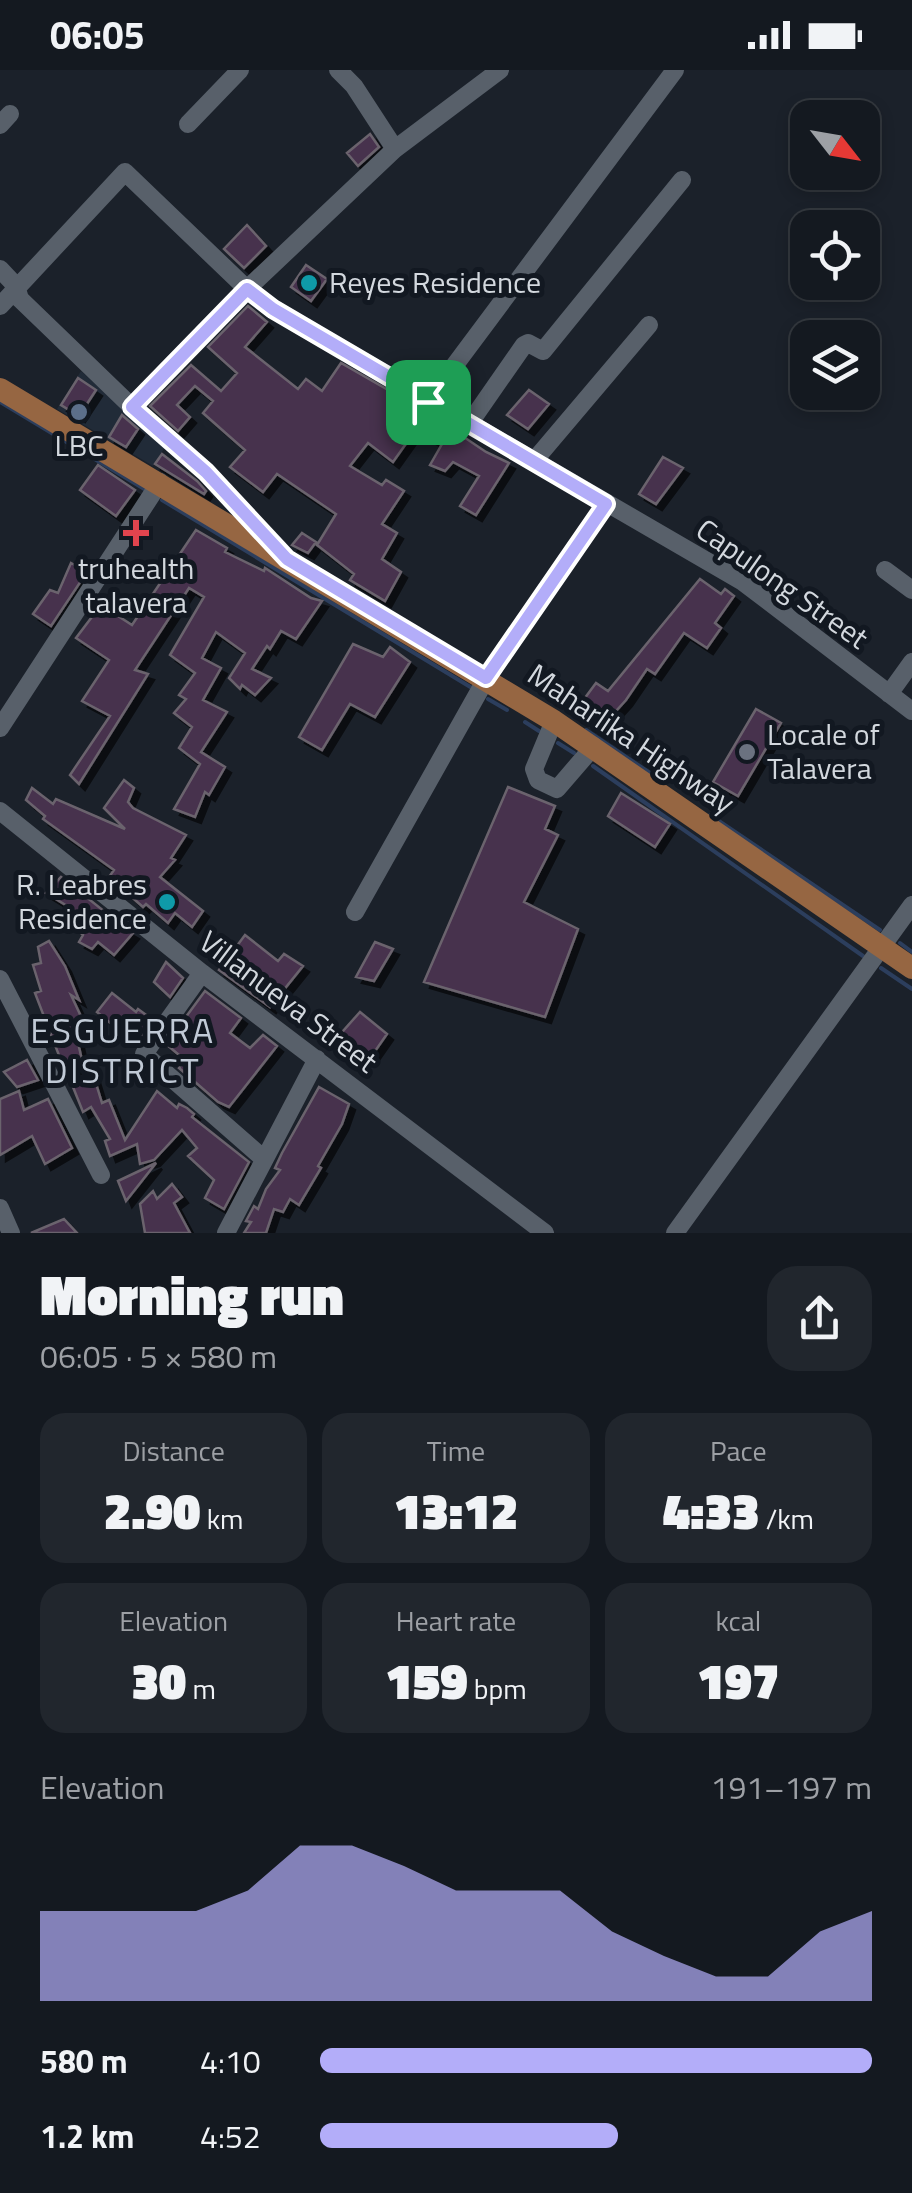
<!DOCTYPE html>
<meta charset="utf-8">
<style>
:root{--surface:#141920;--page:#21262d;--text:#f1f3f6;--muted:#9da0a5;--line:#33383e;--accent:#b3adf9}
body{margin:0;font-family:"Titillium Web",sans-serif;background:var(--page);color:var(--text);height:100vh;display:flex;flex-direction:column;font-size:38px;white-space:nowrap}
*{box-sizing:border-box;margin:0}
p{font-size:32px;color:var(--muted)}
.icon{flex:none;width:55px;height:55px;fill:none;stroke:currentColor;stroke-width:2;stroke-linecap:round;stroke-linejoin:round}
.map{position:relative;height:1163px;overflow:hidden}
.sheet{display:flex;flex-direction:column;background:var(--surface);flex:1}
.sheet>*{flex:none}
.needle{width:65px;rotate:121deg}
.tools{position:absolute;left:790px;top:30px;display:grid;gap:20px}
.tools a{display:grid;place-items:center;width:90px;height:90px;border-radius:20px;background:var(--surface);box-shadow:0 5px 15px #0003,0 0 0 2px var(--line);font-size:50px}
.pin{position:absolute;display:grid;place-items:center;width:85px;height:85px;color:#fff;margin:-42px;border-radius:20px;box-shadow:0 5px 15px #0006}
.round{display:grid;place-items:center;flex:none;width:105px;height:105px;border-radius:30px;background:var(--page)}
.head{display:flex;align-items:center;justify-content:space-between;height:170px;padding:0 40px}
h1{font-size:55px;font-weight:800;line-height:75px}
.figures{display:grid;grid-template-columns:repeat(3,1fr);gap:15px;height:170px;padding:10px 40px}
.figures div{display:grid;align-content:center;border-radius:25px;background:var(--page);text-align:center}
.figures b{font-size:50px;font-weight:800}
.figures small{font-size:28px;font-weight:400}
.figures p{font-size:28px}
.chart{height:280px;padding:20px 40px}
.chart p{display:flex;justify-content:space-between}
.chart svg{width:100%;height:180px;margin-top:10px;fill:var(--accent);opacity:.7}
ul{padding:0 40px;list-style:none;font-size:32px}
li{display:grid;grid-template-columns:160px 120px 1fr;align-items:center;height:75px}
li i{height:25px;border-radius:12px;background:var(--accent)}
.status{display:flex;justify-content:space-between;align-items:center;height:70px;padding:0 50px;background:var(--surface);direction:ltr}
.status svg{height:28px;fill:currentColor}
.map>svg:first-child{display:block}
.built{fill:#212b38}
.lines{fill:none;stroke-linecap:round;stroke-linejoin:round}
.stream{stroke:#2c3e5d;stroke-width:4}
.building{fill:#47304e;stroke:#6b636d;stroke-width:2.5;filter:url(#shadow)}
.minor{stroke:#58606a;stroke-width:18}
.major{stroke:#966642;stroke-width:22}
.route-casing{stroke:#fff;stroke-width:20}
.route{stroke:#b3adf9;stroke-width:12}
.culture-dot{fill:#0f9aa8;stroke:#121821;stroke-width:4}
.service-dot{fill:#5c6f8a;stroke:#121821;stroke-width:4}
.health-dot{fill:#e0444e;stroke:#121821;stroke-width:4}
.worship-dot{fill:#6b7280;stroke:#121821;stroke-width:4}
.labels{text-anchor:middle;stroke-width:10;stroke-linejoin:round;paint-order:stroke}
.poi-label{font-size:30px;fill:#d3d8de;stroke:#121821;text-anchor:start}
.street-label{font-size:30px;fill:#d3d8de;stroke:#121821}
.quarter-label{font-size:35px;letter-spacing:2.5px;fill:#c1cad6;stroke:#121821}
</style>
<div class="status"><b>06:05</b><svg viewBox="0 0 49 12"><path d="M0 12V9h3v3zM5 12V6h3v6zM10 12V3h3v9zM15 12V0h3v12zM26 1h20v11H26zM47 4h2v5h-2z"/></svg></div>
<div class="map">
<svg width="912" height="1163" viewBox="0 0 912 1163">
<defs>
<filter id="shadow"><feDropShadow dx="6" dy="6" stdDeviation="0" flood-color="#0009"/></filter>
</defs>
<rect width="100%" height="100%" fill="#1b212a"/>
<path class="built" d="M 81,301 L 165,377 L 153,396 L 57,339 Z"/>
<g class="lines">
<path class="stream" d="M 0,332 L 146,420
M 162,430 L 472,618
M 488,629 L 507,640
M 525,652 L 539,661
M 586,660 L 653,705
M 558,673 L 574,683
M 593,696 L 863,886
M 710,745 L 880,860
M 900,873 L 912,882
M 881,898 L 912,919"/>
</g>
<path class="building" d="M 370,64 L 379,77 L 358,96 L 347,83 Z
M 247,155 L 266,176 L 244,198 L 224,179 Z
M 306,195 L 327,209 L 311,231 L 291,217 Z
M 248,236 L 267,252 L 245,277 L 298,319 L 306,309 L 322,321 L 341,293 L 402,328 L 397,336 L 420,354 L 393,392 L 368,373 L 350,396 L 382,415 L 386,410 L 404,421 L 382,454 L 397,463 L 382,489 L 401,502 L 385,531 L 350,510 L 354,504 L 317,475 L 336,444 L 277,404 L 263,422 L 230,397 L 245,380 L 203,343 L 213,331 L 195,316 L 177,335 L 190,347 L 178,361 L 150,336 L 191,295 L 221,321 L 237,303 L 208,277 Z
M 78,308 L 96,320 L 79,346 L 61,335 Z
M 529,320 L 549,334 L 528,359 L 507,345 Z
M 122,345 L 138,359 L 126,377 L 109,367 Z
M 437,349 L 486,382 L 509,393 L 476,445 L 460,436 L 479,406 L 453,392 L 445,401 L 430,395 L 442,374 L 426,366 Z
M 162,384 L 197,411 L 206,421 L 204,424 L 155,394 Z
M 663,387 L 683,398 L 656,434 L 639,424 Z
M 98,395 L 135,420 L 116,446 L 80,420 Z
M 196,460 L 227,478 L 225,482 L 264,501 L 265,498 L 311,528 L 322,531 L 296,569 L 281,561 L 270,579 L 267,576 L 252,599 L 271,608 L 255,625 L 242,615 L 240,619 L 229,608 L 245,583 L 216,562 L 202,588 L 221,598 L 203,630 L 227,642 L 201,682 L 225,697 L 209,725 L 205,722 L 195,747 L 174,739 L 200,694 L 179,678 L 192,657 L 174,643 L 186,629 L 179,625 L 195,603 L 170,585 L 204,527 L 189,518 L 135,600 L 148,604 L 79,714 L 70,705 L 110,646 L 82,631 L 109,590 L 76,568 L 101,535 L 132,555 Z
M 302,463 L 316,472 L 308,483 L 292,475 Z
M 71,493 L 87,502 L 51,556 L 33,544 L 50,520 L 58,523 Z
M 700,509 L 721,524 L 725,519 L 734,526 L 715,553 L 721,558 L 707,578 L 684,563 L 655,604 L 647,599 L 626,630 L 606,652 L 591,641 L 586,647 L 576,640 L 596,613 L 608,621 Z
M 353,574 L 383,587 L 390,577 L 410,592 L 375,647 L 350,634 L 322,680 L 299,667 Z
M 756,639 L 781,653 L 738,726 L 713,712 Z
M 124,710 L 134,718 L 128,732 L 133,738 L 186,765 L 171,788 L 175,790 L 160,807 L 203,841 L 192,857 L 175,843 L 168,853 L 146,834 L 143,837 L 109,807 L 114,800 L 43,749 L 45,746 L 26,730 L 32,718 L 53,734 L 56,729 L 125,759 L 104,738 Z
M 508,717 L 555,736 L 545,759 L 558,765 L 524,832 L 578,859 L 545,947 L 424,912 Z
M 621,723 L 670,754 L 655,777 L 608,746 Z
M 61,807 L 114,849 L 112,851 L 133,863 L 114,885 L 98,872 L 92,879 L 79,872 L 83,865 L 64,846 L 72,839 L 46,823 Z
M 245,865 L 278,891 L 284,884 L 303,896 L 270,937 L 219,900 Z
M 49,871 L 65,896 L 79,930 L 71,925 L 85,955 L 75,959 L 83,995 L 65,1001 L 35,923 L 41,921 L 33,895 L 41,893 L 38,877 Z
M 375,872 L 393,879 L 374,911 L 356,907 Z
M 166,892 L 183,908 L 170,927 L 154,912 Z
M 205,921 L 241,948 L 230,963 L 250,978 L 263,965 L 277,976 L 229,1037 L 218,1032 L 179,998 L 185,990 L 166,974 Z
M 112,923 L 136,942 L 138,939 L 153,950 L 136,974 L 97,942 Z
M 360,942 L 387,964 L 371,987 L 336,969 Z
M 27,990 L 38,1010 L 17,1017 L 4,1002 Z
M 94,1007 L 102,1033 L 109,1030 L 125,1070 L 157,1021 L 177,1038 L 179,1034 L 187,1038 L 194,1044 L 192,1047 L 249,1092 L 224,1139 L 205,1128 L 214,1110 L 188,1086 L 197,1078 L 182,1060 L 154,1090 L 140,1094 L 137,1074 L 110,1086 L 105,1071 L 110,1069 L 91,1037 L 83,1042 L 73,1017 Z
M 319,1017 L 349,1034 L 342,1054 L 318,1096 L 321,1098 L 299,1135 L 290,1129 L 283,1142 L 274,1139 L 266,1163 L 244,1163 L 251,1152 L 246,1151 L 254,1136 L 258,1139 L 266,1119 L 280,1100 L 275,1098 L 282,1083 Z
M 19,1021 L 24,1040 L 48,1029 L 72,1078 L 45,1094 L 32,1066 L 0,1085 L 0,1029 Z
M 156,1093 L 126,1131 L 118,1111 Z
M 172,1114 L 182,1127 L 174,1133 L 190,1163 L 145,1163 L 140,1134 L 153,1121 L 157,1129 Z
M 64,1149 L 77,1163 L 31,1163 Z"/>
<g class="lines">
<path class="minor" d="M 338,0 L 354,16 L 395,79
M 188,54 L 240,0
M 0,55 L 10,44
M 0,199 L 16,216 L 20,229 L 132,337 L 206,402 L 276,478
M 0,236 L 125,102 L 247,219 L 273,239 L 743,512 L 912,641
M 428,331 L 675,0
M 132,337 L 247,219 L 395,79 L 500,0
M 469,354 L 524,275 L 528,273 L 543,281 L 682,110
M 533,392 L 649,255
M 885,500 L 912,520
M 889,624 L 912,592
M 554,651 L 534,699 L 538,710 L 557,719 L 594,676
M 0,658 L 160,412
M 0,741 L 202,903 L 545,1163
M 355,842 L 486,609 L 606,434
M 202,903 L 144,984 L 264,1089
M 0,909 L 101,1105
M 0,1138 L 11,1163
M 226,1163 L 317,989
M 675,1163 L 912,835"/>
<path class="major" d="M 0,319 L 554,651 L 912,898"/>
</g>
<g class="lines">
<defs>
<path id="route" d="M 247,219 L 273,239 L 606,434 L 486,608 L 287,489 L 206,402 L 132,337 Z"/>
</defs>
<use href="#route" class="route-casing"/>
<use href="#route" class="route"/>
</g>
<g class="culture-dot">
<circle cx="309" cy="213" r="10"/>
<circle cx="167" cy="832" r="10"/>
</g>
<circle class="service-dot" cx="79" cy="342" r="10"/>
<path class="health-dot" d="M131 448h10v10h10v10h-10v10h-10v-10h-10v-10h10z"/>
<circle class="worship-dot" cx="747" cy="682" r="10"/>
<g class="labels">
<g class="poi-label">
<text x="329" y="223">Reyes Residence</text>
<text x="79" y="386" text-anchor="middle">LBC</text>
<text x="136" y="509" text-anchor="middle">truhealth<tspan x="136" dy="34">talavera</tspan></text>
<text x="767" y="675">Locale of<tspan x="767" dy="34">Talavera</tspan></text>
<text x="147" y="825" text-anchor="end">R. Leabres<tspan x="147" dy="34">Residence</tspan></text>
</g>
<g class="street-label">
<text transform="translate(782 514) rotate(35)" y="10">Capulong Street</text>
<text transform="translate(631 669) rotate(34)" y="10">Maharlika Highway</text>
<text transform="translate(288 932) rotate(37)" y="10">Villanueva Street</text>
</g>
<g class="quarter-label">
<text x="123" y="973">ESGUERRA<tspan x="123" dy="40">DISTRICT</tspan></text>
</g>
</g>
</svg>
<div class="tools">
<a><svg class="needle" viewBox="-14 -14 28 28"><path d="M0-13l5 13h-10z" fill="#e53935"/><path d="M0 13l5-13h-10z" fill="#9da0a5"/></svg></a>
<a><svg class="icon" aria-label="locate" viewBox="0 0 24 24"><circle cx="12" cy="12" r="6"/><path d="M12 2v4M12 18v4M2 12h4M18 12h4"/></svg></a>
<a><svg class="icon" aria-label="layers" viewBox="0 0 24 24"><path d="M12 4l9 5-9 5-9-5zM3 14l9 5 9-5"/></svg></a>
</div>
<div class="pin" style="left:428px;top:332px;background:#1e9e55"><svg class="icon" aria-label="arrive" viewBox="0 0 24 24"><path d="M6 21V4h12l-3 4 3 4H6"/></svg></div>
</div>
<section class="sheet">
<div class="head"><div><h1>Morning run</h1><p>06:05 · 5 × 580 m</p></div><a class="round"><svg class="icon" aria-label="share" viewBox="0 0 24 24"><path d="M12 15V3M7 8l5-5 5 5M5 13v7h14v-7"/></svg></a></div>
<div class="figures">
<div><p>Distance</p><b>2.90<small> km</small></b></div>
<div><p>Time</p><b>13:12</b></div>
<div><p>Pace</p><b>4:33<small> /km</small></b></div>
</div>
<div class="figures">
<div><p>Elevation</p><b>30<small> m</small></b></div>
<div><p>Heart rate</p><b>159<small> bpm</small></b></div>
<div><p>kcal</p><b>197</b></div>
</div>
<div class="chart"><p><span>Elevation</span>191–197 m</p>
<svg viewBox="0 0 160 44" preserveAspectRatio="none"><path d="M0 44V22L10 22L20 22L30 22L40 17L50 6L60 6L70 11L80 17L90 17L100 17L110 27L120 33L130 38L140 38L150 27L160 22V44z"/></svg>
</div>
<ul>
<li><b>580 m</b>4:10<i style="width:100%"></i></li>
<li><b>1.2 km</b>4:52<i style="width:54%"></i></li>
</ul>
</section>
